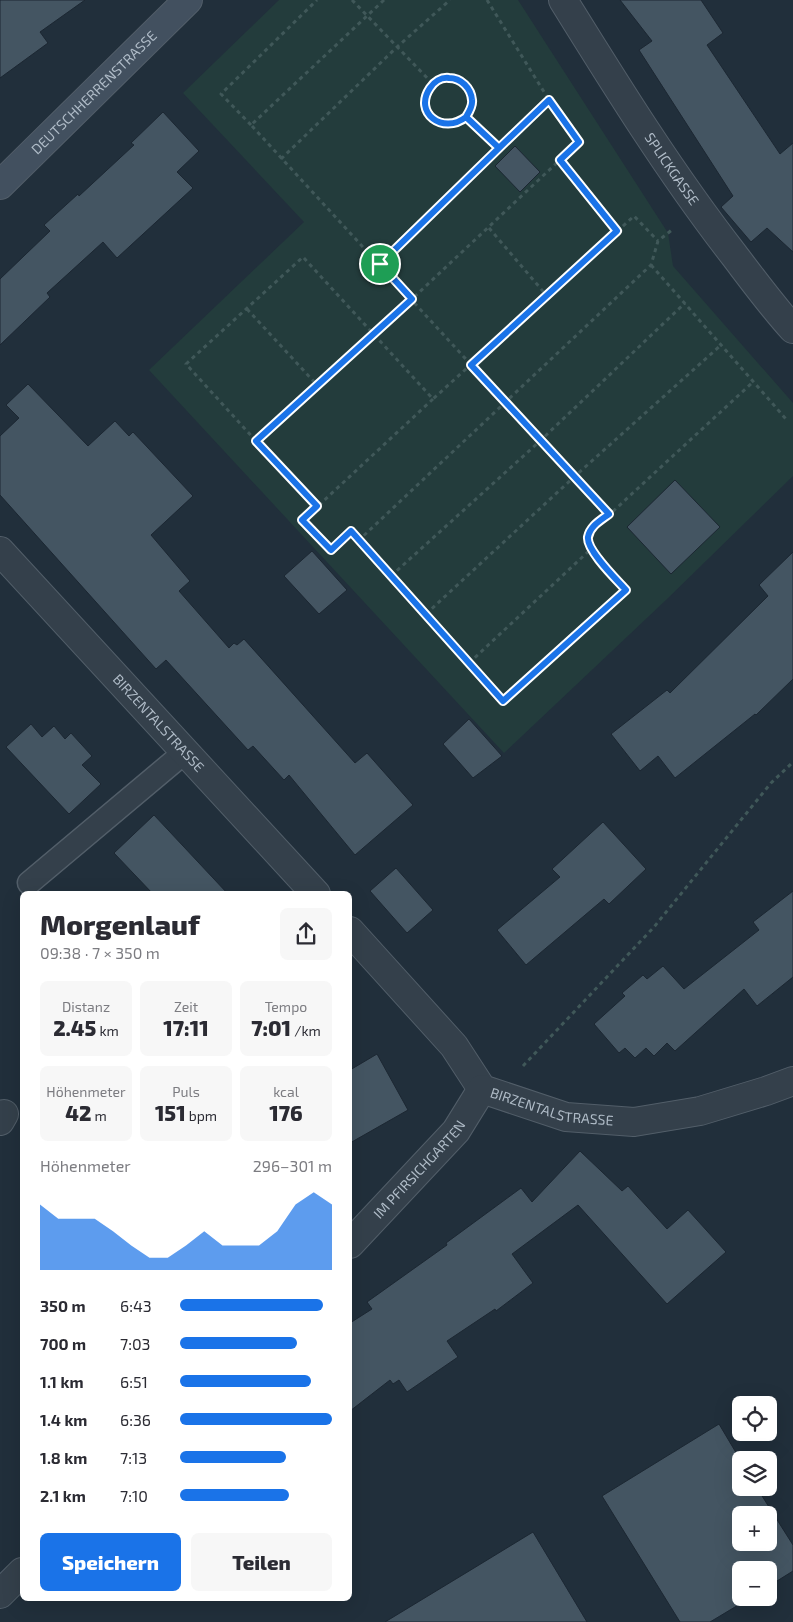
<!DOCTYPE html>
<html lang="de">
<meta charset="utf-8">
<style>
:root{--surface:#fff;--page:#f7f7f7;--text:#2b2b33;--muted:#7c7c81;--accent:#1a73e8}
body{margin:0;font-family:"Exo 2",sans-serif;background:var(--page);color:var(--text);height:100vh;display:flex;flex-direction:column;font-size:19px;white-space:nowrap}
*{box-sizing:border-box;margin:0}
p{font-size:16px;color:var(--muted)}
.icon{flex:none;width:28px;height:28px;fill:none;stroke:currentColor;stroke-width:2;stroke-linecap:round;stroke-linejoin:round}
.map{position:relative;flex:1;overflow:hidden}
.panel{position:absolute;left:20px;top:891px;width:332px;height:710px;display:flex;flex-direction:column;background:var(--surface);border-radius:8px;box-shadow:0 5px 20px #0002}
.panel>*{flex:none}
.buttons{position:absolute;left:732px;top:1396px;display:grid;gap:10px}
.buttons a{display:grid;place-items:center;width:45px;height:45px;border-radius:8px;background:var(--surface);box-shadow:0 5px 20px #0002;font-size:25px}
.pin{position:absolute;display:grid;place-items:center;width:42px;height:42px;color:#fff;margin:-21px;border:2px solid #fff;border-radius:50%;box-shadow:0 1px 5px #0007}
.round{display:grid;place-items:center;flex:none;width:52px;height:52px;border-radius:8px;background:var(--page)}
.headline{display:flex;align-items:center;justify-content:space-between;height:85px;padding:0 20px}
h1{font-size:28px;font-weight:800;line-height:38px}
.metrics{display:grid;grid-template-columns:repeat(3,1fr);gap:8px;height:85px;padding:5px 20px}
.metrics div{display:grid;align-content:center;border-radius:8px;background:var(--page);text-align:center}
.metrics b{font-size:21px;font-weight:800}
.metrics small{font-size:14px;font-weight:400}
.metrics p{font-size:14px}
.chart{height:140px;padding:10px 20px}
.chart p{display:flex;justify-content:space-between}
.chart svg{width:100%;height:90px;margin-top:5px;fill:var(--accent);opacity:.7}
.button{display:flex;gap:10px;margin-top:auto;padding:10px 20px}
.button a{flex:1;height:58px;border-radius:8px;background:var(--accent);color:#fff;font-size:20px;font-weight:800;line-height:58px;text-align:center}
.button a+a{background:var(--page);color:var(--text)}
ul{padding:0 20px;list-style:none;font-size:16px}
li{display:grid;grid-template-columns:80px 60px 1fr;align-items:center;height:38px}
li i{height:12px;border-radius:6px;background:var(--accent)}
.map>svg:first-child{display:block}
.green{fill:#233c3c}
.building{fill:#445562;stroke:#1c2732;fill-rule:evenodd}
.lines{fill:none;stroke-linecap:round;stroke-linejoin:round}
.lane-casing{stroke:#525e69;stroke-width:25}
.street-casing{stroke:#525e69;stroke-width:30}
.secondary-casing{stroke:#525e69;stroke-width:30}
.path{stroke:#405859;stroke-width:3;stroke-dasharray:4 4;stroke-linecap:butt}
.lane{stroke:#34404b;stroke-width:22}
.street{stroke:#34404b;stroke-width:28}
.secondary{stroke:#42505f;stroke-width:28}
.route-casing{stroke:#fff;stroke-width:10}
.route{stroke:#1a73e8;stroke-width:6}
.labels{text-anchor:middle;stroke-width:4.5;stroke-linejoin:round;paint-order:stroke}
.street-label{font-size:14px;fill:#afbbc7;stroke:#1a2530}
</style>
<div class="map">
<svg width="793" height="1622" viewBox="0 0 793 1622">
<rect width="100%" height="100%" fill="#212f3b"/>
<path class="green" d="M 279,0 L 518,0 L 668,233 L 673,266 L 793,403 L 793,476 L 666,600 L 504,753 L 149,370 L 304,222 L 183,93 Z"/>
<path class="building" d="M 0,0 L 85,0 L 40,32 L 48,43 L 0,78 Z
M 620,0 L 701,0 L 723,33 L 707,45 L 780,154 L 793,143 L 793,252 L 767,228 L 751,242 L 721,207 L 733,196 L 639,50 L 652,41 Z
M 163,112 L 199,151 L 177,172 L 193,188 L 117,258 L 103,242 L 47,293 L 50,297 L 0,345 L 0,279 L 50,231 L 44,225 L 78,194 L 79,196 L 134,145 L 131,143 Z
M 515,146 L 540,172 L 520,192 L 495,166 Z
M 28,384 L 88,446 L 115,421 L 129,436 L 133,432 L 193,496 L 151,535 L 190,581 L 179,591 L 229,648 L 234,643 L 237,645 L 244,639 L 355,763 L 367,753 L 413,805 L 355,855 L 289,775 L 284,780 L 253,746 L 248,750 L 166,660 L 156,669 L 0,495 L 0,436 L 19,418 L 6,405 Z
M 675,480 L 720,527 L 671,574 L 627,527 Z
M 312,551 L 347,590 L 319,614 L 284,576 Z
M 793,552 L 793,679 L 756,715 L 755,714 L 675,778 L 658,756 L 640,771 L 611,734 L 667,690 L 670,693 L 768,596 L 759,585 Z
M 469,719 L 502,756 L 473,778 L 443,744 Z
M 31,724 L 42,737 L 54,726 L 65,739 L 71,733 L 92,756 L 82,765 L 101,784 L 69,814 L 6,747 Z
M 154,815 L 228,894 L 153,894 L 114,853 Z
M 603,822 L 646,869 L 609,904 L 604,899 L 526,965 L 497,930 L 560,877 L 552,869 Z
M 396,868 L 433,910 L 407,933 L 370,891 Z
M 793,891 L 793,977 L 757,1006 L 744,989 L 675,1051 L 667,1043 L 654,1056 L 646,1048 L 635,1058 L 625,1048 L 619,1053 L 594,1024 L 625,996 L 622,993 L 643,975 L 647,979 L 663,966 L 684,989 L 759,930 L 753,922 Z
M 377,1054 L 408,1110 L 350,1143 L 350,1070 Z
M 580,1151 L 622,1191 L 628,1186 L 667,1229 L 688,1210 L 726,1252 L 667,1304 L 578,1205 L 512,1254 L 533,1283 L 496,1311 L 495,1309 L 447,1341 L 458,1357 L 407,1392 L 399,1380 L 393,1384 L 390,1380 L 350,1411 L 350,1323 L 372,1309 L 367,1302 L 447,1245 L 446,1243 L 521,1188 L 532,1202 Z
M 719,1424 L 741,1461 L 741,1488 L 757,1488 L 793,1545 L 793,1571 L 769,1586 L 769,1570 L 741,1570 L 741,1598 L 750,1598 L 710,1622 L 680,1622 L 602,1496 ZM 741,1515 L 769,1515 L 769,1542 L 741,1542 Z
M 533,1532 L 587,1622 L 385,1622 L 474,1568 Z"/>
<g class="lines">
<defs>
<path id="lane" d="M 29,883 L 185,752"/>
<g id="street">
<path id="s1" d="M 563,0 C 617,87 671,174 734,255 C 753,280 772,306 793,329"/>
<path id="s2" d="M 0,551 L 316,894"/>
<path id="s3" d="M 350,931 L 454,1046 L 482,1089 L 566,1117 L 634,1122 L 700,1111 L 766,1091 L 793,1081"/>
<path d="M 0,1121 L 4,1114"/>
<path id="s4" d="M 350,1244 L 456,1131 L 482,1089"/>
<path d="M 0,1594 L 22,1572"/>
</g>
<g id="secondary">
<path id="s5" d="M 0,185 L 188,0"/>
</g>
</defs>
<use href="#lane" class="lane-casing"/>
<use href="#street" class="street-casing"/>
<use href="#secondary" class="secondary-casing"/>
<path class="path" d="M 352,0 L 433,84
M 384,0 L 251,125 L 609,515
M 487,0 L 549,100
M426 101a23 23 0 1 1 46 0a23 23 0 1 1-46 0Z
M 466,117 L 499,148
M 251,125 L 221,94 L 317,0
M 281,159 L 397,47 L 450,0
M 560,160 L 617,231
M 489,228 L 547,296
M 651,265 L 786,419
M 247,309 L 317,385
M 433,399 L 303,520 L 331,551 L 351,531 L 503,701 L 626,590 L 591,549 L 588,537 L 594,526 L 609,515 L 753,382
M 256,441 L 186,364 L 303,257 L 433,399 L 634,216 L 658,241
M 317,507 L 256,441 L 412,299 L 579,142 L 549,100 L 380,264
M 358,541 L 651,265 L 658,241 L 673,229
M 391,576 L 540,441 L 685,303
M 426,614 L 574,477 L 721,345
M 469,663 L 591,549
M 523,1066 L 654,927 L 771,783 L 793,762"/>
<use href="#lane" class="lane"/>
<use href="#street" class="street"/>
<use href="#secondary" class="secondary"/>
</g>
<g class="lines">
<defs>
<path id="route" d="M 380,264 L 412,299 L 256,441 L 317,506 L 302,520 L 331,550 L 351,531 L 503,701 L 626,590 C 617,580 586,550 588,537 C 590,526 601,520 609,514 L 471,365 L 617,231 L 560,160 L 579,142 L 549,100 L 499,148 L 466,117 C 443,135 413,113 430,88 C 434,82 441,77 449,78 C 461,78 471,88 472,100 C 473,106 469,112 466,117 L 499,148 L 380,264"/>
</defs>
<use href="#route" class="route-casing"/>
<use href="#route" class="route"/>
</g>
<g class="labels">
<g class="street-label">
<text dy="5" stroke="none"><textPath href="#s5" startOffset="132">DEUTSCHHERRENSTRASSE</textPath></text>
<text dy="5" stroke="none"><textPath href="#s1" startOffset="201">SPLICKGASSE</textPath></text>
<text dy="5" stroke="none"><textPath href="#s2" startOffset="234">BIRZENTALSTRASSE</textPath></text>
<text dy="5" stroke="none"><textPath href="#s3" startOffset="279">BIRZENTALSTRASSE</textPath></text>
<text dy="5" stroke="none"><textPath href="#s4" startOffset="102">IM PFIRSICHGARTEN</textPath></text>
</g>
</g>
</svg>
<div class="buttons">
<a><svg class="icon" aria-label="locate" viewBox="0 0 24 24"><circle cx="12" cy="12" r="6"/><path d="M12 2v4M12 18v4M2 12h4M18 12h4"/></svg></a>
<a><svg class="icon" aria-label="layers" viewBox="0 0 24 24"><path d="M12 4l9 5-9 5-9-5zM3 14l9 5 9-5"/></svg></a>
<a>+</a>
<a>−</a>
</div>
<div class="pin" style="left:380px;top:264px;background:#1e9e55"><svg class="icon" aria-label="arrive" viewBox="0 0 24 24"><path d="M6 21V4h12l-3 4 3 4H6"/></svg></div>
<section class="panel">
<div class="headline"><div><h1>Morgenlauf</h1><p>09:38 · 7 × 350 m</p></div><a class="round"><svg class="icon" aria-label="share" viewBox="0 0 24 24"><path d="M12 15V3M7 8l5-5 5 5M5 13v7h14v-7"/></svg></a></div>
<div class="metrics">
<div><p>Distanz</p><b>2.45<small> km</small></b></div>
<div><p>Zeit</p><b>17:11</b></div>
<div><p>Tempo</p><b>7:01<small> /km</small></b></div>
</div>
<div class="metrics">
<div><p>Höhenmeter</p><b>42<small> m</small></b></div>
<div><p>Puls</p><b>151<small> bpm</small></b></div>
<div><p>kcal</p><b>176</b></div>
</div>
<div class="chart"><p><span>Höhenmeter</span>296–301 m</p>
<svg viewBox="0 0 160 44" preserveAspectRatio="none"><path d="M0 44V12L10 19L20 19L30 19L40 25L50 32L60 38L70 38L80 32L90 25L100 32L110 32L120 32L130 25L140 12L150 6L160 12V44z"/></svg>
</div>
<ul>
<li><b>350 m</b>6:43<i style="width:94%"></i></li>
<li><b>700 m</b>7:03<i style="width:77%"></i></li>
<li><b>1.1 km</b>6:51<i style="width:86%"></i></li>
<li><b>1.4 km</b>6:36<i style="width:100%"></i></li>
<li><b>1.8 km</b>7:13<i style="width:70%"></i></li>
<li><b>2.1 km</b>7:10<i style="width:72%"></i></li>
</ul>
<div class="button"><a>Speichern</a><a>Teilen</a></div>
</section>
</div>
